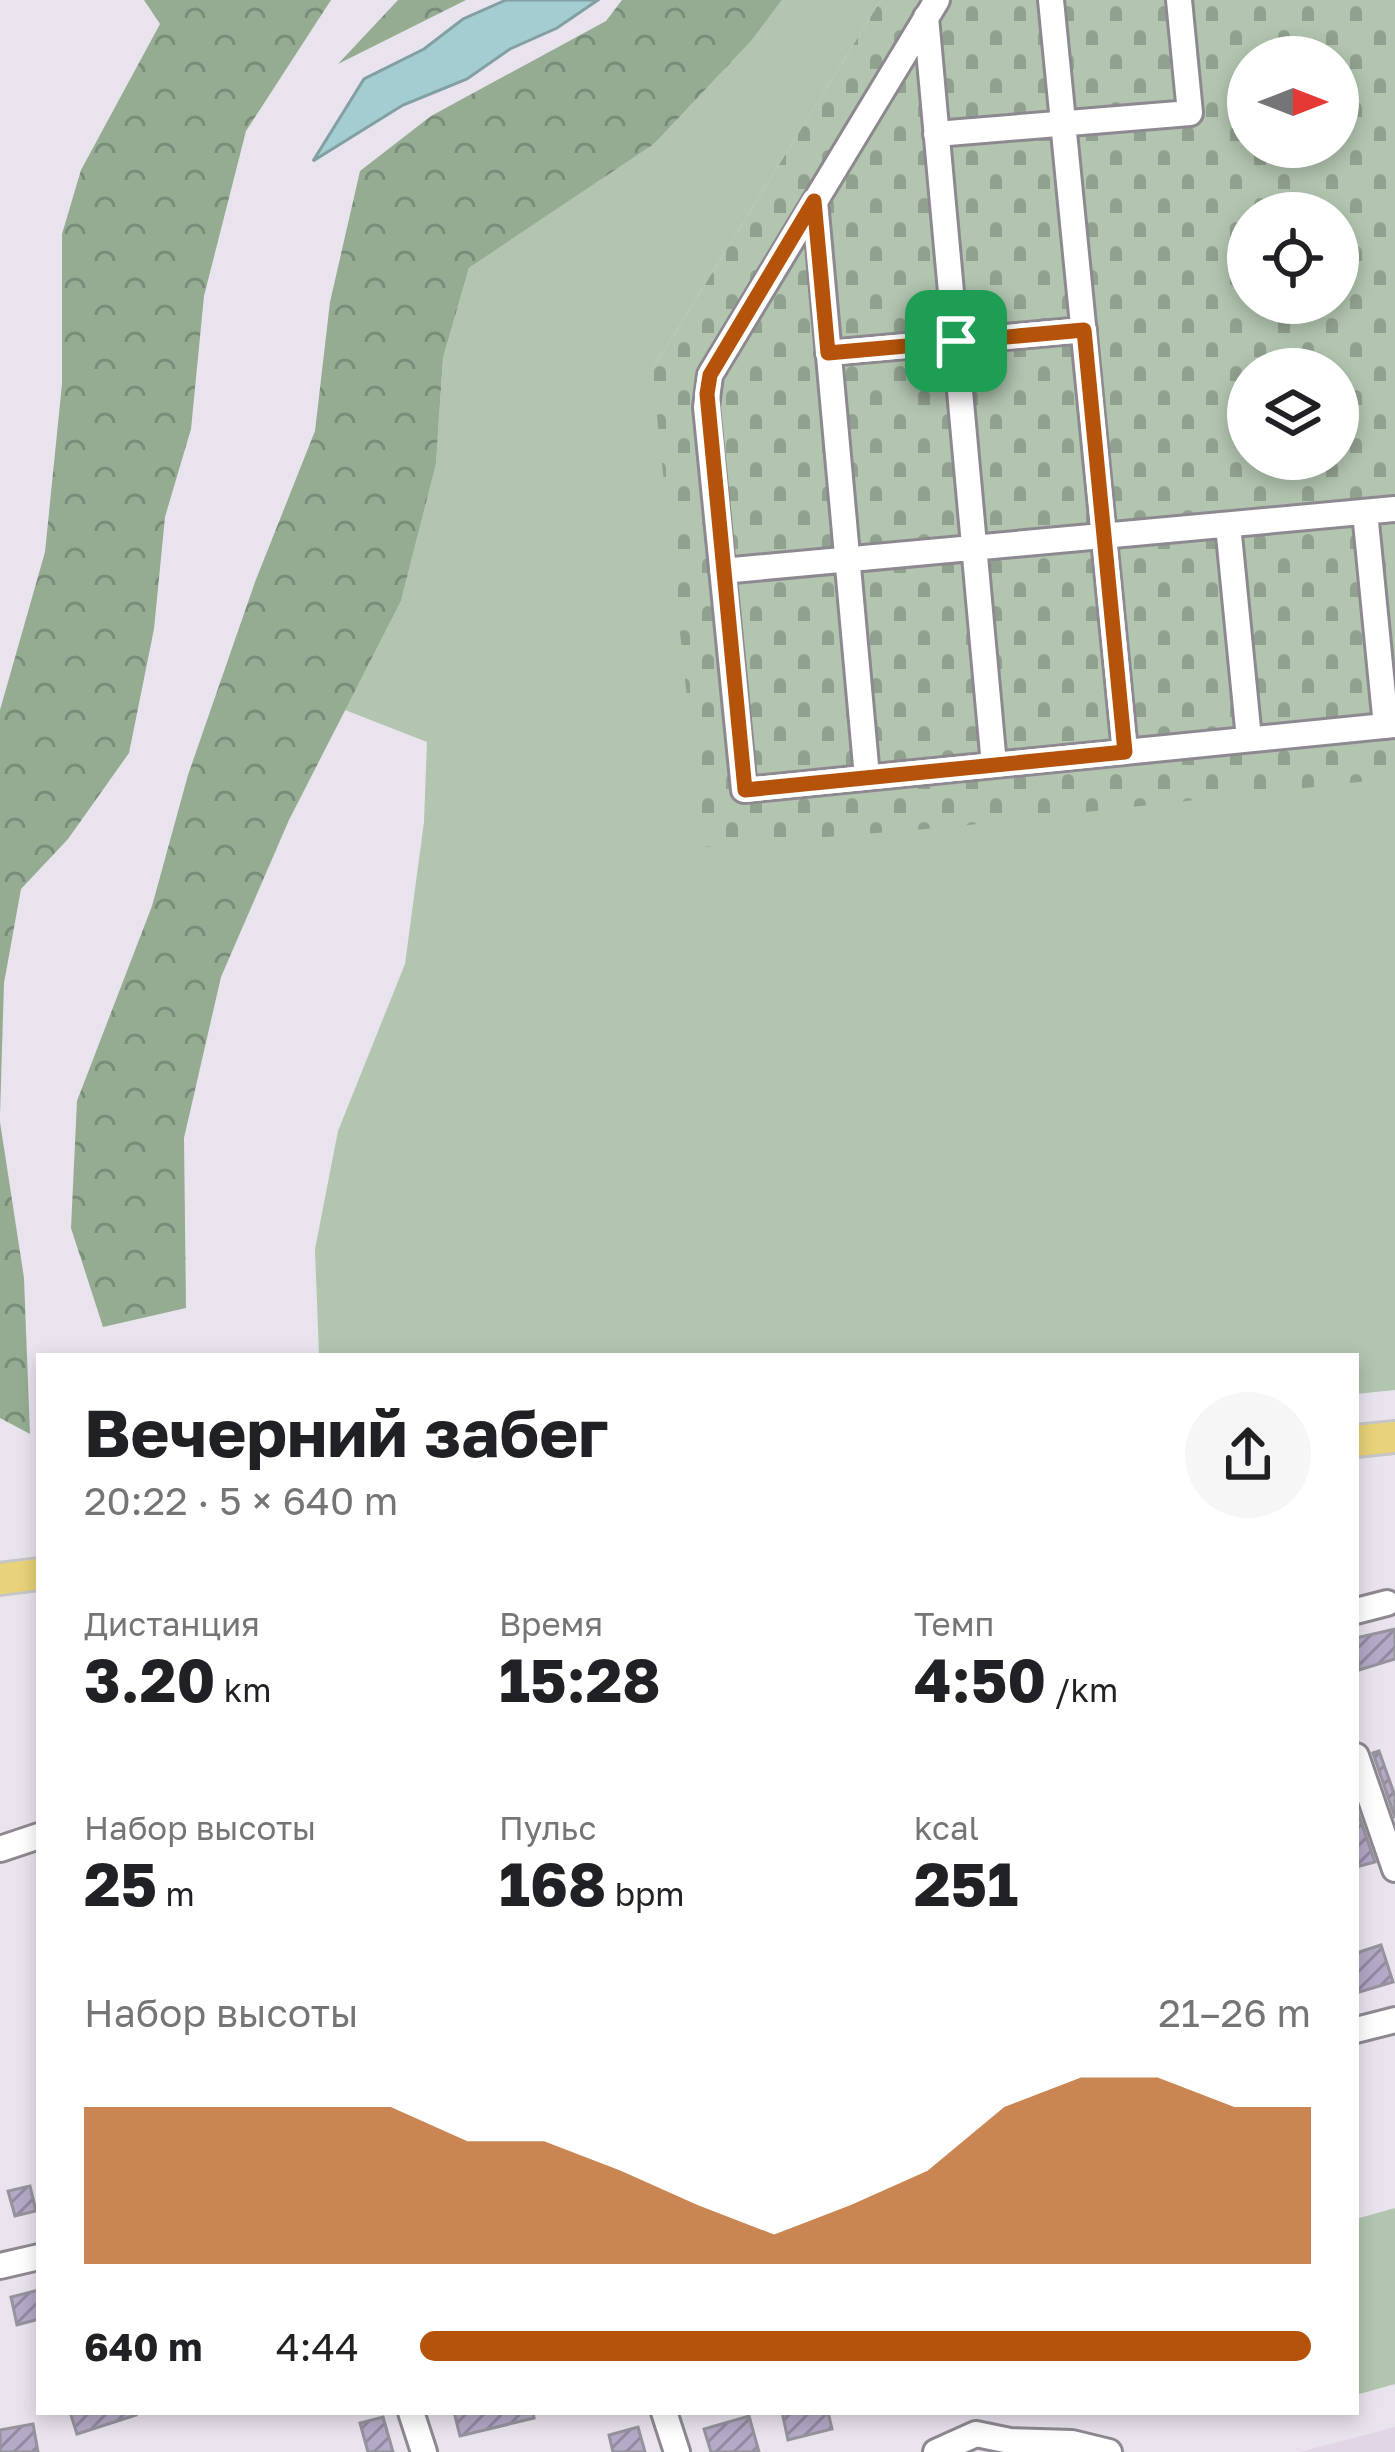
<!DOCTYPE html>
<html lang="ru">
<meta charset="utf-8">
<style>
:root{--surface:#fff;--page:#f6f6f6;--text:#202124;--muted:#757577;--accent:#b45309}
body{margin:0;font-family:"Golos Text",sans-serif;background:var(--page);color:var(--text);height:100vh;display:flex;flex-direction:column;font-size:45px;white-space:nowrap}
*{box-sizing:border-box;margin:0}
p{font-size:39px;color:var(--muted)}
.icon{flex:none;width:66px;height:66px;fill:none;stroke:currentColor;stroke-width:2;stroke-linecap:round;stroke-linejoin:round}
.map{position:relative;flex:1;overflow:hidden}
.side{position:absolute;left:36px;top:1353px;width:1323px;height:1062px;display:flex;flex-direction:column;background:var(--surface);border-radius:0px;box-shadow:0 6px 18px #0003}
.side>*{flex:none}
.needle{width:78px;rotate:90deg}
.buttons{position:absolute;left:1227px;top:36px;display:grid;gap:24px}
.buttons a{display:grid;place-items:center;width:132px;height:132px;border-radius:50%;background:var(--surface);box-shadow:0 6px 18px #0003;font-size:60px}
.pin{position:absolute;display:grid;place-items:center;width:102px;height:102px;color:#fff;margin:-51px;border-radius:24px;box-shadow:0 6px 18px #0006}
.round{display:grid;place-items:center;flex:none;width:126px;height:126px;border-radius:63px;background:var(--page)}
.headline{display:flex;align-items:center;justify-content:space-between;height:204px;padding:0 48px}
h1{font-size:66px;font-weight:700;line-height:90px}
.stats{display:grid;grid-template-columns:repeat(3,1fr);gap:18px;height:204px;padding:12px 48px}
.stats div{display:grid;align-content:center}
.stats b{font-size:60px;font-weight:700}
.stats small{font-size:33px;font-weight:400}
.stats p{font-size:33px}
.chart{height:336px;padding:24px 48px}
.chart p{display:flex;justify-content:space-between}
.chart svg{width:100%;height:216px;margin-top:12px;fill:var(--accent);opacity:.7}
ul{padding:0 48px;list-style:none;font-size:39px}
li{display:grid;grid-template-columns:192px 144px 1fr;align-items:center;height:90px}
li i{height:30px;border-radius:15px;background:var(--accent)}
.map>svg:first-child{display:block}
.built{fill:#e0d6e6}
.green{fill:#b1c5af}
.forest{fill:url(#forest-crowns)}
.cemetery{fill:url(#cemetery-stones);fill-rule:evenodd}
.water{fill:#a3cdd0;stroke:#829fa2;stroke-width:3}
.building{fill:url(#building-hatch);stroke:#96939c;stroke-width:3}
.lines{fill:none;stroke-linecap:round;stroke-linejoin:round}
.minor-casing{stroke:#8e8991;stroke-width:30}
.major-casing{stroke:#c6c6c7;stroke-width:36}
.minor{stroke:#fff;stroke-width:24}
.major{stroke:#e8d37a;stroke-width:30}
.route-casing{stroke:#fff;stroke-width:24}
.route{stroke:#b45309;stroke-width:15}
</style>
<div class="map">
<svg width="1395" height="2452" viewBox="0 0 1395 2452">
<defs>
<pattern id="forest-crowns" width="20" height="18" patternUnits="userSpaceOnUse" patternTransform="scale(3)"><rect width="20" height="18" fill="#95ac93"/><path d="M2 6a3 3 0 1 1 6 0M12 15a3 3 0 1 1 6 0" fill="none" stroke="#7a8d79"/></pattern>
<pattern id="cemetery-stones" width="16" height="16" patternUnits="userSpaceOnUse" patternTransform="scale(3)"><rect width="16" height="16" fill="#b1c5af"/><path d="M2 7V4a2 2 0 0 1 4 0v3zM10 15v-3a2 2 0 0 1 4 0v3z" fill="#91a18f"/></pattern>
<pattern id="building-hatch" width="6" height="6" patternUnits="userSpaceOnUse" patternTransform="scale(3)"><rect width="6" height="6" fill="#b4a9c7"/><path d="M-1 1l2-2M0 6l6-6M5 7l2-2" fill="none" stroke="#938aa2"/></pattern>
</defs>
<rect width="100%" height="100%" fill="#e9e3ed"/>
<path class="built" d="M 1395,2427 L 1395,2452 L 1300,2452 Z"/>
<path class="green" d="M 782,0 L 881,0 L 652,370 L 1395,777 L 1395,1390 L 1356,1394 L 1356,1356 L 319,1356 L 315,1249 L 338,1131 L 405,964 L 424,822 L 427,742 L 345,710 L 401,601 L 436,464 L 443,358 L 469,268 L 654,144 L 752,40 Z
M 1395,2208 L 1395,2384 L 1356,2395 L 1356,2219 Z"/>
<path class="forest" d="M 144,0 L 331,0 L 246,131 L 204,296 L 191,429 L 165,517 L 154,629 L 129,753 L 68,839 L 21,889 L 4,983 L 0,1116 L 0,710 L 45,552 L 62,384 L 62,234 L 81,170 L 160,24 Z
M 398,0 L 466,0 L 338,64 Z
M 622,0 L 782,0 L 752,40 L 654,144 L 469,268 L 443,358 L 436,464 L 401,601 L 289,820 L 221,977 L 184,1138 L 186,1308 L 103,1327 L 71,1228 L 77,1101 L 152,906 L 188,775 L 255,582 L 315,431 L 330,302 L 360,171 L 431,116 L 606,21 Z
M 0,1122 L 24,1278 L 30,1434 L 0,1418 Z"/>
<path class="cemetery" d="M 881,0 L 1395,0 L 1395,778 L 950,827 L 703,847 L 652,370 ZM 1248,57 L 1338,57 L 1338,147 L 1248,147 ZM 1248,213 L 1338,213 L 1338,303 L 1248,303 ZM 1248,369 L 1338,369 L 1338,459 L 1248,459 Z"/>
<path class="water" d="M 506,0 L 598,0 L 557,28 L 510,49 L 467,79 L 403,105 L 313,161 L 364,79 L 424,49 L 463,19 Z"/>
<path class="building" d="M 1395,1629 L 1395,1659 L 1359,1670 L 1356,1638 Z
M 1379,1751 L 1395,1796 L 1395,1818 L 1373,1753 Z
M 1356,1807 L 1375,1862 L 1356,1867 Z
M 1381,1945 L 1393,1982 L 1356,1993 L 1356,1953 Z
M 30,2186 L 36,2211 L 15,2216 L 8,2191 Z
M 39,2290 L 39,2319 L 17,2325 L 11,2297 Z
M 70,2412 L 135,2412 L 136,2415 L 77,2434 Z
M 454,2412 L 533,2412 L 534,2418 L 460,2436 Z
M 782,2412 L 828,2412 L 832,2429 L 788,2440 Z
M 749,2416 L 759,2452 L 711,2452 L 704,2429 Z
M 383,2417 L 393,2452 L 368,2452 L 360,2423 Z
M 33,2424 L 38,2452 L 0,2452 L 0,2430 Z
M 638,2427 L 645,2452 L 613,2452 L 609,2435 Z"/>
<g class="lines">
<defs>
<path id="minor" d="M 937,0 L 710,375 L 706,407 L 744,790 L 1395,725
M 1051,0 L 1125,752
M 926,17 L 994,765
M 936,134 L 1190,113 L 1179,0
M 815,201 L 867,777
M 828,353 L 1084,330
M 1365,512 L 1386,726
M 1228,525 L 1249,739
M 722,571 L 1395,509
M 1356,1611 L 1387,1603
M 1356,1756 L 1395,1869
M 0,1849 L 39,1836
M 1356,2030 L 1395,2020
M 0,2266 L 39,2257
M 411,2412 L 424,2452
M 664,2412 L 677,2452
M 976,2434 L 1010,2441 L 1072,2443 L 1109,2452
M 936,2452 L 976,2434"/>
<path id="major" d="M 1356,1441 L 1395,1437
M 0,1579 L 39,1574"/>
</defs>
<use href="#minor" class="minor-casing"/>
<use href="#major" class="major-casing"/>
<use href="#minor" class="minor"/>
<use href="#major" class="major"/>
</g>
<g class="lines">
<defs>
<path id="route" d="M 814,201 L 828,353 L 1084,330 L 1125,752 L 745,790 L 707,394 L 710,375 Z"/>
</defs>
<use href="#route" class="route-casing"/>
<use href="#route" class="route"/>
</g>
</svg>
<div class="buttons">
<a><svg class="needle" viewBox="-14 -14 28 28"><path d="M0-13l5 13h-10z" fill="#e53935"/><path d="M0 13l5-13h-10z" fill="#757577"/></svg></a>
<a><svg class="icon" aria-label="locate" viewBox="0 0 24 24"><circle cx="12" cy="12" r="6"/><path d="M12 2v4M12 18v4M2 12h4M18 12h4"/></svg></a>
<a><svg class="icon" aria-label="layers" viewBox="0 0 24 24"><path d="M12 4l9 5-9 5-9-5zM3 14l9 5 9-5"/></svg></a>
</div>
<div class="pin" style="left:956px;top:341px;background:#1e9e55"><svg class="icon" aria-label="arrive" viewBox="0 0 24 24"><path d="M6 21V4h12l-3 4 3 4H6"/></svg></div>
<section class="side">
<div class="headline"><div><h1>Вечерний забег</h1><p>20:22 · 5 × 640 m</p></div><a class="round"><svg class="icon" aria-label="share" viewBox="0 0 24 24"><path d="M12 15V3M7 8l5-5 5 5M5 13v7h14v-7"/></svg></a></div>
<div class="stats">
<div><p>Дистанция</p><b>3.20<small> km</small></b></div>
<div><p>Время</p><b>15:28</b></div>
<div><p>Темп</p><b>4:50<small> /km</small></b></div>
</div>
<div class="stats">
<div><p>Набор высоты</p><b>25<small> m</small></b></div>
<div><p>Пульс</p><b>168<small> bpm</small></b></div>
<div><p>kcal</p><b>251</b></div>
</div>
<div class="chart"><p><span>Набор высоты</span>21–26 m</p>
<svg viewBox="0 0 160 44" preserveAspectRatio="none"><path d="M0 44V12L10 12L20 12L30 12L40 12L50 19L60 19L70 25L80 32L90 38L100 32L110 25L120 12L130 6L140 6L150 12L160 12V44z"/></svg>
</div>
<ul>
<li><b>640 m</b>4:44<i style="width:100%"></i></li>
</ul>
</section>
</div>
